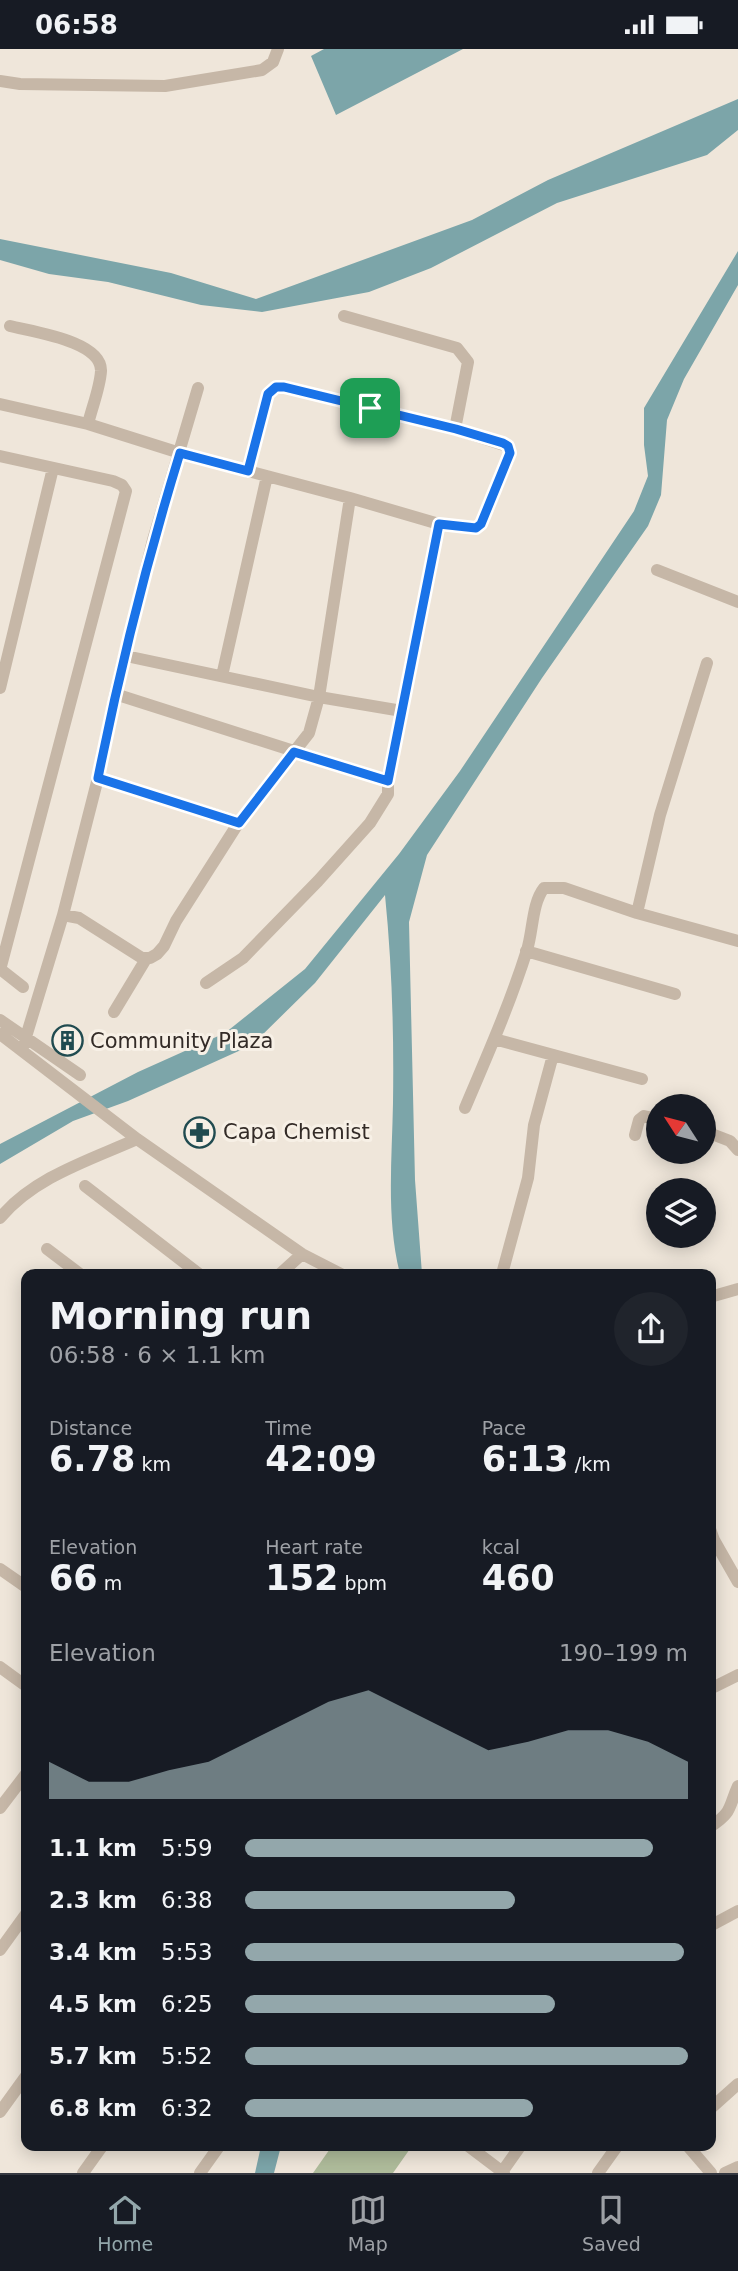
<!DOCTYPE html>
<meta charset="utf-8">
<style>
:root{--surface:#171b24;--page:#20242c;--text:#f1f3f6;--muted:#9ea1a6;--line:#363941;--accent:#93a7ab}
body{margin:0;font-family:"DejaVu Sans",sans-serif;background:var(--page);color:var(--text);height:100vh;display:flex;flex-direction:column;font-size:26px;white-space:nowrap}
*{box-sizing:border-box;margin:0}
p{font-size:23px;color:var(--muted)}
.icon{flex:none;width:38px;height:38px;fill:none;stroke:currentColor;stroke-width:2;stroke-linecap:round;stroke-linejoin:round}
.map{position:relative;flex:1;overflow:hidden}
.panel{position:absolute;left:21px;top:1220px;width:695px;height:882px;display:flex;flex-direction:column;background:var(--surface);border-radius:14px;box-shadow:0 4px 18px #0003}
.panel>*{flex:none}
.needle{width:46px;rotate:306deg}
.controls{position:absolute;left:646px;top:1045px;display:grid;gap:14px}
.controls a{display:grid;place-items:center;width:70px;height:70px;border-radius:50%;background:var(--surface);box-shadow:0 4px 18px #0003;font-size:35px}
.pin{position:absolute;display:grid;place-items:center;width:60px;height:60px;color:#fff;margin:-30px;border-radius:14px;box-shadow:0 4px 10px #0006}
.round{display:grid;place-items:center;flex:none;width:74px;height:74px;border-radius:37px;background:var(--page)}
.headline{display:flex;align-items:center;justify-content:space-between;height:119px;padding:0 28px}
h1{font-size:38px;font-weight:700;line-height:52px}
.stats{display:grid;grid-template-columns:repeat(3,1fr);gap:10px;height:119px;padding:7px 28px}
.stats div{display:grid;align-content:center}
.stats b{font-size:35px;font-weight:700}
.stats small{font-size:19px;font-weight:400}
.stats p{font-size:19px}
.chart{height:196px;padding:14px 28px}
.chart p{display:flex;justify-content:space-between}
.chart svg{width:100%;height:126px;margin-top:7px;fill:var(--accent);opacity:.7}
ul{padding:0 28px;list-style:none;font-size:23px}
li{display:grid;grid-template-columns:112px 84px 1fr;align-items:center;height:52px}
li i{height:18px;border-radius:9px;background:var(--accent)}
.status{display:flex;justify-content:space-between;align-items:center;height:49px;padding:0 35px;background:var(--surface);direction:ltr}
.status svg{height:19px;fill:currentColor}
.menu{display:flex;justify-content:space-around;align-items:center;height:98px;border-top:2px solid var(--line);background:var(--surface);font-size:19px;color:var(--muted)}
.menu a{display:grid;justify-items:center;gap:4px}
.menu .selected{color:var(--accent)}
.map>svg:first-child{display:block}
.green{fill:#afbc9b}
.water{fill:#7ca5a9}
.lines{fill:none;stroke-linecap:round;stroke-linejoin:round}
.minor{stroke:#c6b7a7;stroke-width:12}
.route-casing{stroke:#fff;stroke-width:14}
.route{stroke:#1a73e8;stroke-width:9}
.labels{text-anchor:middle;stroke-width:6;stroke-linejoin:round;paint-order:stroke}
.poi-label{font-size:21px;fill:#332b27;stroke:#f7f0e6;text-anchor:start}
</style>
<div class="status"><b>06:58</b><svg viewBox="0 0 49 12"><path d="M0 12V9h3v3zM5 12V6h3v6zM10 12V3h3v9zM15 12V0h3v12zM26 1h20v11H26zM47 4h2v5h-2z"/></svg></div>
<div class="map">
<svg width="738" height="2124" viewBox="0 0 738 2124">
<rect width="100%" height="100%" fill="#efe6da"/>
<path class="green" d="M 332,2097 L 332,2096 L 412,2097 L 393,2124 L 313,2124 Z"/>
<path class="water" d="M 324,0 L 463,0 L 336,66 L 311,7 Z
M 738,50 L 738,81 L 707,106 L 557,154 L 431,219 L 369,243 L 262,263 L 201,256 L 108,233 L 49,225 L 0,211 L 0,190 L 171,224 L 256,250 L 472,171 L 548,131 Z
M 738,202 L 738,236 L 684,330 L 667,371 L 661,446 L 648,477 L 542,629 L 427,806 L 409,873 L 415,1131 L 422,1225 L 400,1225 C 386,1170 392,1111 393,1054 C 394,984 392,916 385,846 L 315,934 L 252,996 L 128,1052 L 73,1072 L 0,1115 L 0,1095 L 138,1023 L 225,984 L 305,920 L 399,805 L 460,722 L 634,462 L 648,427 L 644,396 L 644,359 Z
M 261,2097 L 281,2097 L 274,2124 L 255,2124 Z"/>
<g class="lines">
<path class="minor" d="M 0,32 L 20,35 L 165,37 L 262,21 L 273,13 L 278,0
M 344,267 L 457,299 L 468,313 L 455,380
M 10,277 C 33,283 102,292 101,322 C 100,339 92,358 88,375
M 0,355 L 88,375 L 180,404 L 350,449 L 439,475 L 388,732 L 388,745 L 370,774 L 318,832 L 243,909 L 206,934
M 0,407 L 113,432 L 122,436 L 126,442 L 0,921
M 248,423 L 268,345 L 277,338 L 284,338 L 455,380 L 507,397 L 510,404 L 508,411 L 481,475 L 476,479 L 439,475
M 657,521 L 738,553
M 126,607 L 319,648 L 402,662
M 222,627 L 267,427
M 0,639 L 53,419
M 115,645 L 388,732
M 98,729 L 239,773
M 637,864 L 660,766 L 707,614
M 63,866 L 79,869 L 142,909 L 150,909 L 157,905 L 164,897 L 176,872 L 239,773 L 309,684 L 319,648 L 350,449
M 526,902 L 675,945
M 0,920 L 23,938
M 114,963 L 146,910
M 0,971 L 80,1026
M 0,985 L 137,1090 L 302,1205 L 341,1225
M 494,990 L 642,1030
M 22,1001 L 63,866 L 98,729 L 115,645 L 153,491 L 198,339
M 465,1059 C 487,1007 510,955 527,901 C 533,882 532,854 544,839 L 564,839 L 637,864 L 738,892
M 704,1082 L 730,1092 L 738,1101
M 635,1086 L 639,1071 L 644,1067 L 658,1070
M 85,1137 L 199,1225
M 0,1169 C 34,1128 90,1111 137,1090
M 47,1200 L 80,1225
M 280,1225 L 302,1205
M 502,1225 L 528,1129 L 534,1076 L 553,1006
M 710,1248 L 738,1240
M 710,1480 L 714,1491 L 738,1533
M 0,1520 L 26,1538
M 0,1618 L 26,1637
M 710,1640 L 738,1626
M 0,1759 L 26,1725
M 710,1778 C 733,1763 728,1759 738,1737
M 710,1877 L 738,1862
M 0,1901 L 26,1865
M 710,2060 L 738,2035
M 0,2063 L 26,2027
M 467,2096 L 504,2124
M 687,2096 L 711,2124
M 502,2123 L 521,2096
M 83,2124 L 103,2096
M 200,2124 L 220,2096
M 598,2124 L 618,2096
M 725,2124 L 738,2118"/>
</g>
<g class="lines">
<defs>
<path id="route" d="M 276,338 L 284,338 L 456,380 L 503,394 L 508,397 L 510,404 L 481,475 L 476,479 L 439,475 L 388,732 L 294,703 L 239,774 L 98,729 C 120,619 147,511 180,404 L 248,422 L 268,345 Z"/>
</defs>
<use href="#route" class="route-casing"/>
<use href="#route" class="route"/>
</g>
<defs>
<symbol id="building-ring" viewBox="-11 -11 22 22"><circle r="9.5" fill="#f7f0e6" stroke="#204b50" stroke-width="1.5"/><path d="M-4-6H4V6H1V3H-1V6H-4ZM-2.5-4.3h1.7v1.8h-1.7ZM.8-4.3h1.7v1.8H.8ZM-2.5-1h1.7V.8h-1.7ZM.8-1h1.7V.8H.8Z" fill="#204b50"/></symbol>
<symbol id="pharmacy-ring" viewBox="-11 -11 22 22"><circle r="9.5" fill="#f7f0e6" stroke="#204b50" stroke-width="1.5"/><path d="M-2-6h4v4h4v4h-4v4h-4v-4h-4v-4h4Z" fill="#204b50"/></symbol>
</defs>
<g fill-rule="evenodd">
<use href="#building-ring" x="50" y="974" width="35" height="35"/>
<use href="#pharmacy-ring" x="182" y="1066" width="35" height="35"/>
</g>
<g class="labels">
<g class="poi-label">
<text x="90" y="999">Community Plaza</text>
<text x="223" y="1090">Capa Chemist</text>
</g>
</g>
</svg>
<div class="controls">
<a><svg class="needle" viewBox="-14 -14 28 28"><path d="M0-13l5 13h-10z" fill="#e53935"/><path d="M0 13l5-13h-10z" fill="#9ea1a6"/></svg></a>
<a><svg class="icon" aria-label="layers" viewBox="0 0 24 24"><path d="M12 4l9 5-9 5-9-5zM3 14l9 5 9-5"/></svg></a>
</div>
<div class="pin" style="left:370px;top:359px;background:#1e9e55"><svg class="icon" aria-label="arrive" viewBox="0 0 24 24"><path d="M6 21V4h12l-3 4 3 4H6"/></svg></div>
<section class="panel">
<div class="headline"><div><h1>Morning run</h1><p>06:58 · 6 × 1.1 km</p></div><a class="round"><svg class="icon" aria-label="share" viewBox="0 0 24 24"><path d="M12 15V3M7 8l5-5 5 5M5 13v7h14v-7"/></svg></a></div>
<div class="stats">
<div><p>Distance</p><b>6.78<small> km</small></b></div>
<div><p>Time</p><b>42:09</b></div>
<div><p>Pace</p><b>6:13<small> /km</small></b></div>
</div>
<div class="stats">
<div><p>Elevation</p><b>66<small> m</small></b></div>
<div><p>Heart rate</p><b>152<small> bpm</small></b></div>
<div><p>kcal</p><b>460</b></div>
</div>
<div class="chart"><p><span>Elevation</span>190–199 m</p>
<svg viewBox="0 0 160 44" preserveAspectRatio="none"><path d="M0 44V31L10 38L20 38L30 34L40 31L50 24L60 17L70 10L80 6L90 13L100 20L110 27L120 24L130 20L140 20L150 24L160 31V44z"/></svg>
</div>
<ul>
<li><b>1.1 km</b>5:59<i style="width:92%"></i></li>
<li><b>2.3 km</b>6:38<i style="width:61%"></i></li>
<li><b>3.4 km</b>5:53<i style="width:99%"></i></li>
<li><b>4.5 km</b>6:25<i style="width:70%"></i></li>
<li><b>5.7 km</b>5:52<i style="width:100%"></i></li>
<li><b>6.8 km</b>6:32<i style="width:65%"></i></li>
</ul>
</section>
</div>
<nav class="menu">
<a class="selected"><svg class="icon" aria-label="home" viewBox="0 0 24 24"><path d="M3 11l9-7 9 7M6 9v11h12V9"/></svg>Home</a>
<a><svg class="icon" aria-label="map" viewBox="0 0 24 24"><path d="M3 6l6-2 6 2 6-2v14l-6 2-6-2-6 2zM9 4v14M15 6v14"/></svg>Map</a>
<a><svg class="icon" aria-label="saved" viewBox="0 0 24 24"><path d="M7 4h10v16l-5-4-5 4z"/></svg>Saved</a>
</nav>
